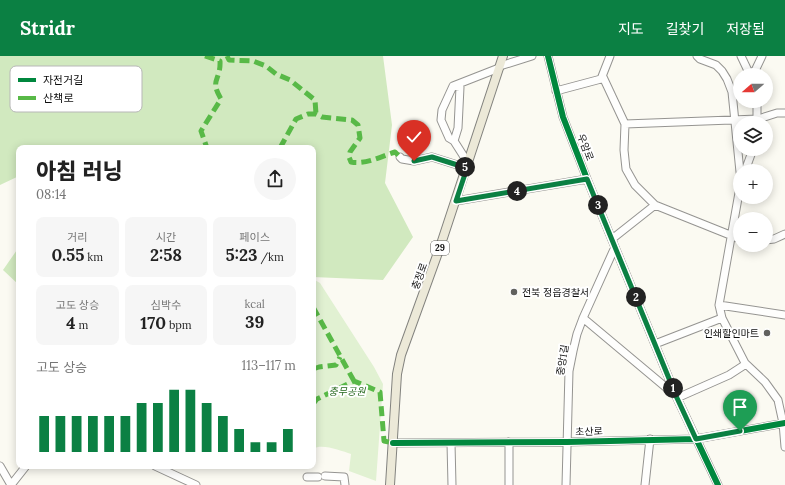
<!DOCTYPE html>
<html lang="ko">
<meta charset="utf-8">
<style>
:root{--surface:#fff;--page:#f6f6f6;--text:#222;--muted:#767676;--accent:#0b8043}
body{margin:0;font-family:Lora,"Noto Sans KR",serif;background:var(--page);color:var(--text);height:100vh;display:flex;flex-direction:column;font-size:15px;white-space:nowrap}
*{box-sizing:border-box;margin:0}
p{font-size:13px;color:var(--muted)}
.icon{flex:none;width:22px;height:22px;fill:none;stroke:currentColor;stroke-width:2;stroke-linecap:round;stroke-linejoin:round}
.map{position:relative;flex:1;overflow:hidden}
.side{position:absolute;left:16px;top:89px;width:300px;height:324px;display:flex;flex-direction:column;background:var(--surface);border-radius:8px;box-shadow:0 2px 10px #0003}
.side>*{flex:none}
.needle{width:26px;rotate:250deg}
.controls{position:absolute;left:733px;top:12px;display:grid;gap:8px}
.controls a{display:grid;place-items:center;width:40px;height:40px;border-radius:50%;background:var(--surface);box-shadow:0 2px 10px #0003;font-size:20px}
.pin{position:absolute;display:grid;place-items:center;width:34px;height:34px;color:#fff;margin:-41px -17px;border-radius:50% 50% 50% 0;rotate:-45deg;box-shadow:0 0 4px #0007}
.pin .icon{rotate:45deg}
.km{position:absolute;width:20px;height:20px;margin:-10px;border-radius:50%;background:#222;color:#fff;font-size:11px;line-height:20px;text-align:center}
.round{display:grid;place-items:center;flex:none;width:42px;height:42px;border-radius:21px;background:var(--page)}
.headline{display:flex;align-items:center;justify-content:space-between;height:68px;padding:0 20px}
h1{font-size:22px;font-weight:800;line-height:30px}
.stats{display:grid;grid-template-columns:repeat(3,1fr);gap:6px;height:68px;padding:4px 20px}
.stats div{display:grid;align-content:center;border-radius:8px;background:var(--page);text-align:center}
.stats b{font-size:17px;font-weight:800}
.stats small{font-size:11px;font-weight:400}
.stats p{font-size:11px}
.chart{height:112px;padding:8px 20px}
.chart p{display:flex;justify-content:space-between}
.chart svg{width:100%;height:72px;margin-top:4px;stroke:var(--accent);stroke-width:6}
header{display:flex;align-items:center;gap:24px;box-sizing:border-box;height:56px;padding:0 20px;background:var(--accent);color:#fff}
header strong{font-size:19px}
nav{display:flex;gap:22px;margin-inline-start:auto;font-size:14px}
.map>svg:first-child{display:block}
.green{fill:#e1f1d2}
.forest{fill:#d1e9bf}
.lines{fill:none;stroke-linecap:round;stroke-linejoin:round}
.minor-casing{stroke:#959491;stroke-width:9}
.major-casing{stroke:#82827e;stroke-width:10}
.minor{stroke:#fefefd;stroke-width:7}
.major{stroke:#ece9d8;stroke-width:8}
.quiet{stroke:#58b947;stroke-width:5;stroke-dasharray:10 5;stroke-linecap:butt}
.cycleway-casing{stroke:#fff;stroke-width:8}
.cycleway{stroke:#00873e;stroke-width:6}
.route-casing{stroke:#fff;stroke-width:8}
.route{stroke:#0b8043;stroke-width:5}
.poi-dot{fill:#61615e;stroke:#fff;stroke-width:1.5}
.labels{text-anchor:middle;stroke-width:4;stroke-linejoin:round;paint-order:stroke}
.shield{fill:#fff;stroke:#565656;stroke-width:1}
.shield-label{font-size:9px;font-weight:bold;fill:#0e0e0e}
.street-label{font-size:10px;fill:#0e0e0e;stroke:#fff}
.poi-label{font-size:10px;fill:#0e0e0e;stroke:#fff;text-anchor:start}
.park-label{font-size:10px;font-style:italic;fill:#24671c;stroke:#fff}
.key{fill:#fff;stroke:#b7b7b7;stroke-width:1}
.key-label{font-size:11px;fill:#0e0e0e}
</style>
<header>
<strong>Stridr</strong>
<nav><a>지도</a><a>길찾기</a><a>저장됨</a></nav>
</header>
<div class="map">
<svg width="785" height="429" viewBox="0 0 785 429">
<rect width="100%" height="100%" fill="#fbfaf2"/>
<path class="green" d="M 313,223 L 320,227 L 374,311 L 383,328 L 376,425 L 349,415 L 351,398 C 341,395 322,387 313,393 Z"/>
<path class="forest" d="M 0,0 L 383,0 L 392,69 L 385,127 L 413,181 L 383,224 L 313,221 L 313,92 L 19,92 L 19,120 L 0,129 Z
M 19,191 L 19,229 L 3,214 Z"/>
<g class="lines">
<defs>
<path id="minor" d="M 548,0 L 563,61 L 587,123 L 677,342 L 718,429
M 697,0 L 700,3 L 716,9 L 722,15 L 727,23 L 732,36 L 740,116
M 741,0 L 750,19
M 500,10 L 532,0
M 753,19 L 762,0
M 603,21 L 625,68 L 624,94 L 626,113 L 635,129 L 655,149 L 740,183
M 453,30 L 460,31 L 458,72 L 454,85
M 556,35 L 601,23 L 610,0
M 757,45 L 757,67
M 625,68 L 758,63 L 777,57 L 785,57
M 400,101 L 402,103 L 414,105 L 432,101 L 467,112
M 468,107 L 454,85 L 449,82 L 441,64 L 442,54 L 453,30 L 499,12
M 745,115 L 753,93
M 740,131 L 719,249 L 722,262 L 745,307 L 765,326 L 778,344 L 783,367 L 785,391
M 456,145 L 587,123
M 612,183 L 655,149
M 766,184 L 774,183 L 785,178
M 719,249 L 785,259
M 583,262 L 675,339
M 655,288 L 722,262
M 677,342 L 729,319 L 746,308
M 393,387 L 567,386 L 696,383 L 785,367
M 451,387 L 452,429
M 0,410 L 11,429 L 26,410
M 155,410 L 196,429
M 325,420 L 344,421 L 345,429
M 307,421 L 318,421
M 509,429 L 509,386
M 566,429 L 569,315 L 573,295 L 577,278 L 583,262 L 615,191
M 645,429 L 650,383"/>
<path id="major" d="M 390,429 L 397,318 L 401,299 L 439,194 L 503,0"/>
</defs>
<use href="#minor" class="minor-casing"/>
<use href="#major" class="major-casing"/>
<use href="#minor" class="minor"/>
<use href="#major" class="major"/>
<path class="quiet" d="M 205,0 L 220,5 C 221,25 209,23 221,43 L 201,75 L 207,92
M 227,0 L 229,4 L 253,5 L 266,10 L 276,18 L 290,24 L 315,44 L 316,58
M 280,92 L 296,63 L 308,58 L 316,58 L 322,61 L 352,64 L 358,69 L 360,82 L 350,96 L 349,101 L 351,106 C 365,109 382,100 395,96 L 400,101
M 313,251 L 354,325
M 313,313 L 319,311 L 336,309 L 340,301
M 313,348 L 317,343 L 354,325 L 380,336 L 384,385 L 393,387"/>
<defs>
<path id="cycleway" d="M 548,0 L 563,61 L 587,123 L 677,342 L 718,429
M 393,387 L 567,386 L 696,383 L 785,367"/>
</defs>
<use href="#cycleway" class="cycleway-casing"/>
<use href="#cycleway" class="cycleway"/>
</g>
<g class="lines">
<defs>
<path id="route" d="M 414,105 L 432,101 L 467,112 L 456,145 L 587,123 L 677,342 L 696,383 L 740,375"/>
</defs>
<use href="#route" class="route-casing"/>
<use href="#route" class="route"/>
</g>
<g class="poi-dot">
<circle cx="514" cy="236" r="4"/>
<circle cx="767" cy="277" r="4"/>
</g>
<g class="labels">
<rect class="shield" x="431" y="185" width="18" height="14" rx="3"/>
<g class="shield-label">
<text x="440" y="195">29</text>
</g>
<g class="street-label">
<text transform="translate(586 91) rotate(69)" y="4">우암로</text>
<text transform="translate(419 220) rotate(-70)" y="4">충정로</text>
<text transform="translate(562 304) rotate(-81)" y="4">중앙1길</text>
<text transform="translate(589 375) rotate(-2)" y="4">초산로</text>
</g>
<g class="poi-label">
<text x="522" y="240">전북 정읍경찰서</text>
<text x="759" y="281" text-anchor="end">인쇄할인마트</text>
</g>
<g class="park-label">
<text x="347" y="339">충무공원</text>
</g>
</g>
<rect x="10" y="10" width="132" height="46" rx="6" class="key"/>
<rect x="18" y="22" width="18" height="4" fill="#00873e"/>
<rect x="18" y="40" width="18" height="4" fill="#58b947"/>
<g class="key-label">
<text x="43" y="28">자전거길</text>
<text x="43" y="46">산책로</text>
</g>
</svg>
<div class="controls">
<a><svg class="needle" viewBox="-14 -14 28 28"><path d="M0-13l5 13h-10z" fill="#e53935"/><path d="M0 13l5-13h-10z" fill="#767676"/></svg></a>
<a><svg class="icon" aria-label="layers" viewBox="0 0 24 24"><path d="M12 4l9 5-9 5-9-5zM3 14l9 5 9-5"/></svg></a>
<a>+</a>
<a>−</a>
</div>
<div class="pin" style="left:740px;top:375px;background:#1e9e55"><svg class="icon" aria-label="arrive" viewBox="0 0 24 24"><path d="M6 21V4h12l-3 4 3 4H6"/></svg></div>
<div class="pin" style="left:414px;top:105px;background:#d93025"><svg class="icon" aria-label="check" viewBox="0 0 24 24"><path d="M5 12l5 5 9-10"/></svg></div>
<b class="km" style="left:673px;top:332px">1</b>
<b class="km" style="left:636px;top:241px">2</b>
<b class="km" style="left:598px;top:149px">3</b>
<b class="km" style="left:517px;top:135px">4</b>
<b class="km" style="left:465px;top:111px">5</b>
<section class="side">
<div class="headline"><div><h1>아침 러닝</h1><p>08:14</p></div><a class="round"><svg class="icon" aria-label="share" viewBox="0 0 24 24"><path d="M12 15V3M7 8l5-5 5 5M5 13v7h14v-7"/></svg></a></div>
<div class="stats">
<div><p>거리</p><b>0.55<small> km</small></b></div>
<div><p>시간</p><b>2:58</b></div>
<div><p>페이스</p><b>5:23<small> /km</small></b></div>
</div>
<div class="stats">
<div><p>고도 상승</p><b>4<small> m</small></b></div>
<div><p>심박수</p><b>170<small> bpm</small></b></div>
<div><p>kcal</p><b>39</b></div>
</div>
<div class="chart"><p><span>고도 상승</span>113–117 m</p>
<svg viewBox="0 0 160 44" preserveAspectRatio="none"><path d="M5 44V22M15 44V22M25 44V22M35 44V22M45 44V22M55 44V22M65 44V14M75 44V14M85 44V6M95 44V6M105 44V14M115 44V22M125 44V30M135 44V38M145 44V38M155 44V30"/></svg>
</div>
</section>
</div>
